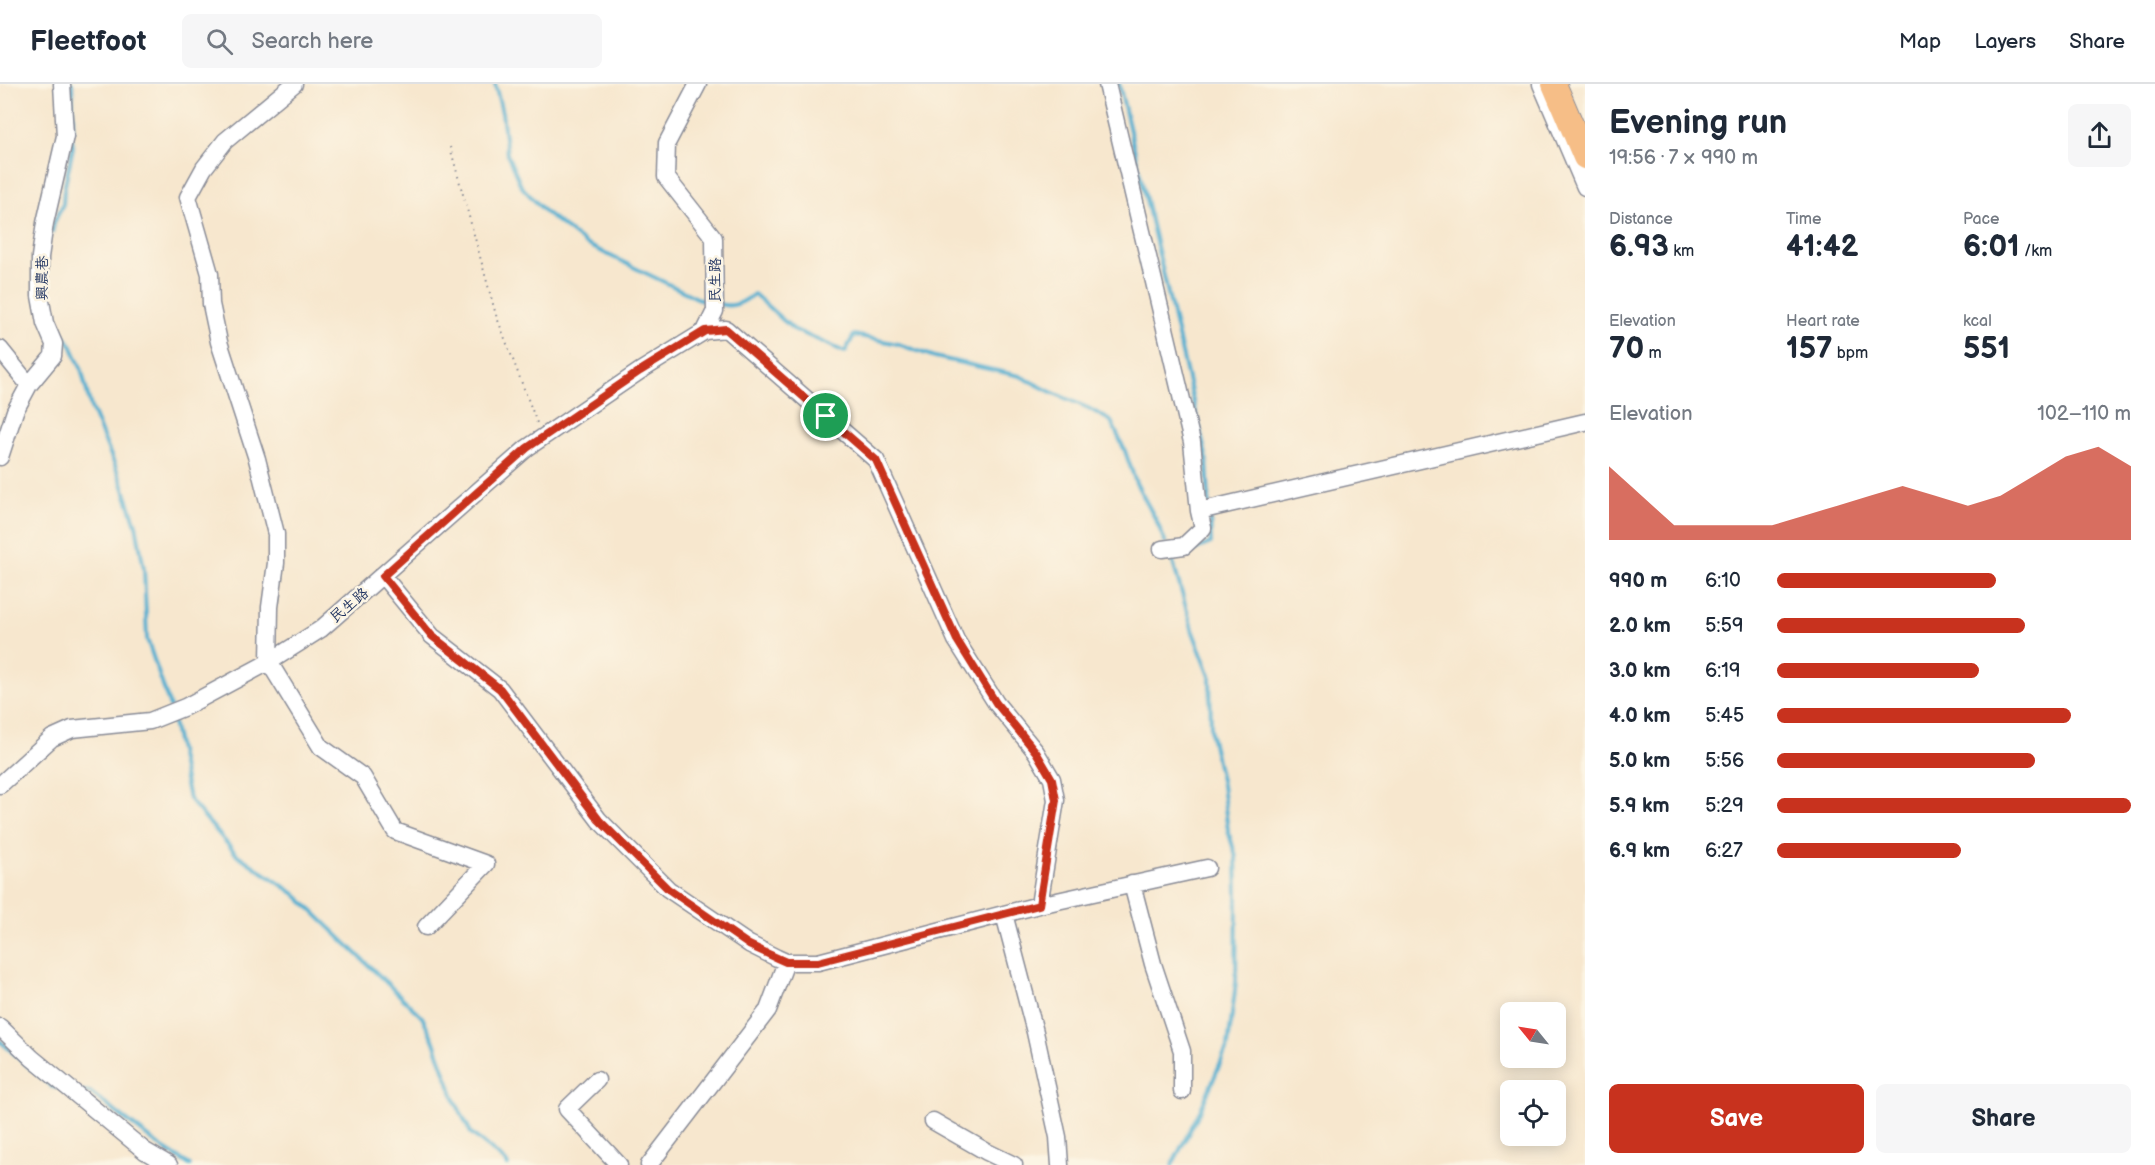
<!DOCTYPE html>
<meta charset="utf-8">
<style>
:root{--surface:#fff;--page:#f6f6f7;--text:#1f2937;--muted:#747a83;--line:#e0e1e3;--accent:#c8321e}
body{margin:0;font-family:"Balsamiq Sans","LXGW WenKai TC",sans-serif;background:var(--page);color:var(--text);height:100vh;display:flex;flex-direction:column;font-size:22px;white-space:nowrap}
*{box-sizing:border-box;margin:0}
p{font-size:20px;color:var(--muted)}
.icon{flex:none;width:33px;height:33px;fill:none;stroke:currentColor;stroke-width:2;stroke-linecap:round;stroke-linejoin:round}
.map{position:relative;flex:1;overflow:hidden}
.details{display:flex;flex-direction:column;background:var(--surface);width:570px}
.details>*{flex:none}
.needle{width:39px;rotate:300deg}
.buttons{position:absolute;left:1500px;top:918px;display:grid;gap:12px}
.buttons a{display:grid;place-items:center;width:66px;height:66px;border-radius:9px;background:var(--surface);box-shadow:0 3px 15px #0003;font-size:30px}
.pin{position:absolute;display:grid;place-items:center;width:51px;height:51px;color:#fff;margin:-26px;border:3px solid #fff;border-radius:50%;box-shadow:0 2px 6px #0007}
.round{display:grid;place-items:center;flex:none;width:63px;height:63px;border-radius:9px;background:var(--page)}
.overview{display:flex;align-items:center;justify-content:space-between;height:102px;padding:0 24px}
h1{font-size:33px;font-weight:800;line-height:45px}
.metrics{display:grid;grid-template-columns:repeat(3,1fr);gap:9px;height:102px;padding:6px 24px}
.metrics div{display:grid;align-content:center}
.metrics b{font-size:30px;font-weight:800}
.metrics small{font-size:16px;font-weight:400}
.metrics p{font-size:16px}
.chart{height:168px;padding:12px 24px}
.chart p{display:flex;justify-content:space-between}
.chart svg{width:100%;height:108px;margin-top:6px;fill:var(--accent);opacity:.7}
.primary-button{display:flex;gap:12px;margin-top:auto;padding:12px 24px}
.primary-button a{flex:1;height:69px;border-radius:9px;background:var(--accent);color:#fff;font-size:24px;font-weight:800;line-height:69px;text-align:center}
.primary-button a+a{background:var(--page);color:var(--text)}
ul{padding:0 24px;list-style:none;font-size:20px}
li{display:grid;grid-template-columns:96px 72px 1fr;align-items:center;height:45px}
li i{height:15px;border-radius:8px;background:var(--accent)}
header{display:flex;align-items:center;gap:36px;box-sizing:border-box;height:84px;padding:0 30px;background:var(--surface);border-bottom:2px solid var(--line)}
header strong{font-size:28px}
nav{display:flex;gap:33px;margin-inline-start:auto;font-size:21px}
.search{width:420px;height:54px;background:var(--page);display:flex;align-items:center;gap:15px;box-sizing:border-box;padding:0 21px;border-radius:9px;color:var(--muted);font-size:22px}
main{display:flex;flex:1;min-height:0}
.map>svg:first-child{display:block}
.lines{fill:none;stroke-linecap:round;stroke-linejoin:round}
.stream{stroke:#52afd0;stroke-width:4}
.minor-casing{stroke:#898b96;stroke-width:19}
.highway-casing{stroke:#898b96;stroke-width:26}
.path{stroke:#898b96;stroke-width:2;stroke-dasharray:1.5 4.5;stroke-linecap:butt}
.minor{stroke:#fff;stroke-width:16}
.highway{stroke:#f6be87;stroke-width:24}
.route-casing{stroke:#fff;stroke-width:12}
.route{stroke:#c8321e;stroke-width:8}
.labels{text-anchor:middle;stroke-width:5;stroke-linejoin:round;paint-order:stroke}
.street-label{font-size:15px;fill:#1b2f5e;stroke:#fcf5e5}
</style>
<header>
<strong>Fleetfoot</strong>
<div class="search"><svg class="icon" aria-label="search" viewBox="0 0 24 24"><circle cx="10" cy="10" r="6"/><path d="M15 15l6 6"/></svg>Search here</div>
<nav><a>Map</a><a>Layers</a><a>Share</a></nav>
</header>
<main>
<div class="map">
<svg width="1585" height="1081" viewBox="0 0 1585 1081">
<rect width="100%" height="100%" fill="#fcf5e5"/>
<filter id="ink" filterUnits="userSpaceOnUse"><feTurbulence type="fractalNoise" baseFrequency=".0167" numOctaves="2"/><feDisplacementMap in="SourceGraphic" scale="12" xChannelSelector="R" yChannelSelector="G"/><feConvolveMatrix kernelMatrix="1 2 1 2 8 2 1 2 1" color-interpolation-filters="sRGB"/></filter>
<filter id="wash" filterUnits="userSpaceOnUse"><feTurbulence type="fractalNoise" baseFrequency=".008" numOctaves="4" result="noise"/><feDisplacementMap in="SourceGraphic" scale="24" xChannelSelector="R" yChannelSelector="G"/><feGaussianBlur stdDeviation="1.35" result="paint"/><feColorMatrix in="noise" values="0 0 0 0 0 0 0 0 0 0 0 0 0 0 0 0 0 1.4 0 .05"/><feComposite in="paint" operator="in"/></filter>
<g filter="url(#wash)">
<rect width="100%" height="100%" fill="#f7e7ce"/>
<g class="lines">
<path class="stream" d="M 72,0 L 73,47
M 495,0 L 502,29 L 507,70 L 521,102 L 545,128 L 586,160 L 701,216 L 711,219
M 1119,0 L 1207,376 L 1209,420
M 52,148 L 54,139 L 63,120 L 64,106 L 73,63 L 72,55
M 719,220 C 733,224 743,219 754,210 L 793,245 L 845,268 L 854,251 L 898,260 L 935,273 L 1020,292 L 1049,307 L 1088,324 L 1111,337 L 1125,367 L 1136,399 L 1157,438 L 1165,458
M 51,233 L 71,261 L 81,284 L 91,324 L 121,396 L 136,441 L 144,485 L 147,555 L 170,623
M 172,633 L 189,715 L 236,770 L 295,810 L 422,933 L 433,955 L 456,1019 L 471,1049 L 505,1077 L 508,1081
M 0,957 L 52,1003 L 60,1004
M 82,1007 L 90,1008 L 161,1063 L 190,1081
M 1172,1081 L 1200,1027 L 1228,961 L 1236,898 L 1237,809 L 1236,773 L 1228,746 L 1222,701 L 1211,650 L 1210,592 L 1193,548 L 1172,475 L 1211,459 L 1210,430"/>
</g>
</g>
<g filter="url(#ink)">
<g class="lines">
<defs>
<path id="minor" d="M 294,0 L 225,57 L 204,84 L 188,113 L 210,190 L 211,220 L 219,258 L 257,375 L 276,450 L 276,479 L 270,523 L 269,578 L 321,663 L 363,693 L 395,747 L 486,780 L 426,843
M 1107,0 L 1192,358 L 1199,427 L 1203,444 L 1184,462 L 1162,465
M 1541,0 L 1585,103
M 705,247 L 726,245 L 876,376 L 956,556 L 996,619 L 1036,668 L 1052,695 L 1056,716 L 1039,821
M 0,265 L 29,301
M 0,373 L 15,327 L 29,301 L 53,272 L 54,260 L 45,239 L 40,212 L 40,173 L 45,139 L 65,52 L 62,0
M 1199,427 L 1585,338
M 383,492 L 432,552 L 500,605 L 599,736 L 668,805 L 749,860 L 777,874 L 786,878 L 818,878 L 1039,821 L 1207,784
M 0,701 L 52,654 L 72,645 L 150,637 L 185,623 L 269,578 L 321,545 L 527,364 L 640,287 L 705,247 L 715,227 L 714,154 L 666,93 L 667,59 L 698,0
M 1132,800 L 1153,880 L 1182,967 L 1182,1007
M 1004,830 L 1035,948 L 1058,1053 L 1060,1081
M 0,943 L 32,974 L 145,1067 L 169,1081
M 597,996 L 567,1025 L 619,1081
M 933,1037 L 987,1068 L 1014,1081
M 649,1081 L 768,926 L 786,878"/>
<path id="highway" d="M 1554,0 L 1585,73"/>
</defs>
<use href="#minor" class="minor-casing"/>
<use href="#highway" class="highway-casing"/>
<path class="path" d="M 450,63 L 496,231 L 537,339"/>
<use href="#minor" class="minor"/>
<use href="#highway" class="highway"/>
</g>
</g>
<g class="lines" filter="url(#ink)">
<defs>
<path id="route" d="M 726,245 L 876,376 L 957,556 L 996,619 L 1036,668 L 1052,695 L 1056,716 L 1039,821 L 818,878 L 786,878 L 777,874 L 749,861 L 668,805 L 599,736 L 500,605 L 432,552 L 383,492 L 527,364 L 640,287 L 705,247 Z"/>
</defs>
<use href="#route" class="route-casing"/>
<use href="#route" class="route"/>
</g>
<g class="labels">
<g class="street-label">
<text transform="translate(42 194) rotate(-90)" y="5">興農巷</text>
<text transform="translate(715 196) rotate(-90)" y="5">民生路</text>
<text transform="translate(349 521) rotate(-40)" y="5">民生路</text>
</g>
</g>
</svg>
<div class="buttons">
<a><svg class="needle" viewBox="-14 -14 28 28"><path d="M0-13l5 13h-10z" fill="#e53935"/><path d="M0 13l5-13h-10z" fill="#747a83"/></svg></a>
<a><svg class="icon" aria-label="locate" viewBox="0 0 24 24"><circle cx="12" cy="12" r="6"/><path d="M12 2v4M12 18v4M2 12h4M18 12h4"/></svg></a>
</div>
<div class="pin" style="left:826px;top:332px;background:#1e9e55"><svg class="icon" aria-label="arrive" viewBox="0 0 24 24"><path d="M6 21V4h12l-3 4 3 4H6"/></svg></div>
</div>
<section class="details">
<div class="overview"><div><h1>Evening run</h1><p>19:56 · 7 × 990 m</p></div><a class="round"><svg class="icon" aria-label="share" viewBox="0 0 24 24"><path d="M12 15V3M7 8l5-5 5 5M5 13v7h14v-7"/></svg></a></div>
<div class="metrics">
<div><p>Distance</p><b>6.93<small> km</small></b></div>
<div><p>Time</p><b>41:42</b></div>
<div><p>Pace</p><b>6:01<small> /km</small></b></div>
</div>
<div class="metrics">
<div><p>Elevation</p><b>70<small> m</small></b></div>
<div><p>Heart rate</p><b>157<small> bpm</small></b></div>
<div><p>kcal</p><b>551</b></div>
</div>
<div class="chart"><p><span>Elevation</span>102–110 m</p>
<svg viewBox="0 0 160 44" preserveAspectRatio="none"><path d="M0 44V14L10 26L20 38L30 38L40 38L50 38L60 34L70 30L80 26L90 22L100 26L110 30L120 26L130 18L140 10L150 6L160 14V44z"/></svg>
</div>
<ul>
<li><b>990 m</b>6:10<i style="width:62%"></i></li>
<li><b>2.0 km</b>5:59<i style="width:70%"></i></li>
<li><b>3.0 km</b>6:19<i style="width:57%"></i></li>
<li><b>4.0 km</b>5:45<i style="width:83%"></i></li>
<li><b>5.0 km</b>5:56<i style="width:73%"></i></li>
<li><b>5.9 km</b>5:29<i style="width:100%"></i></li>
<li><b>6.9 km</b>6:27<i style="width:52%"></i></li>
</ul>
<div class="primary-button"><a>Save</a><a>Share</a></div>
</section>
</main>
